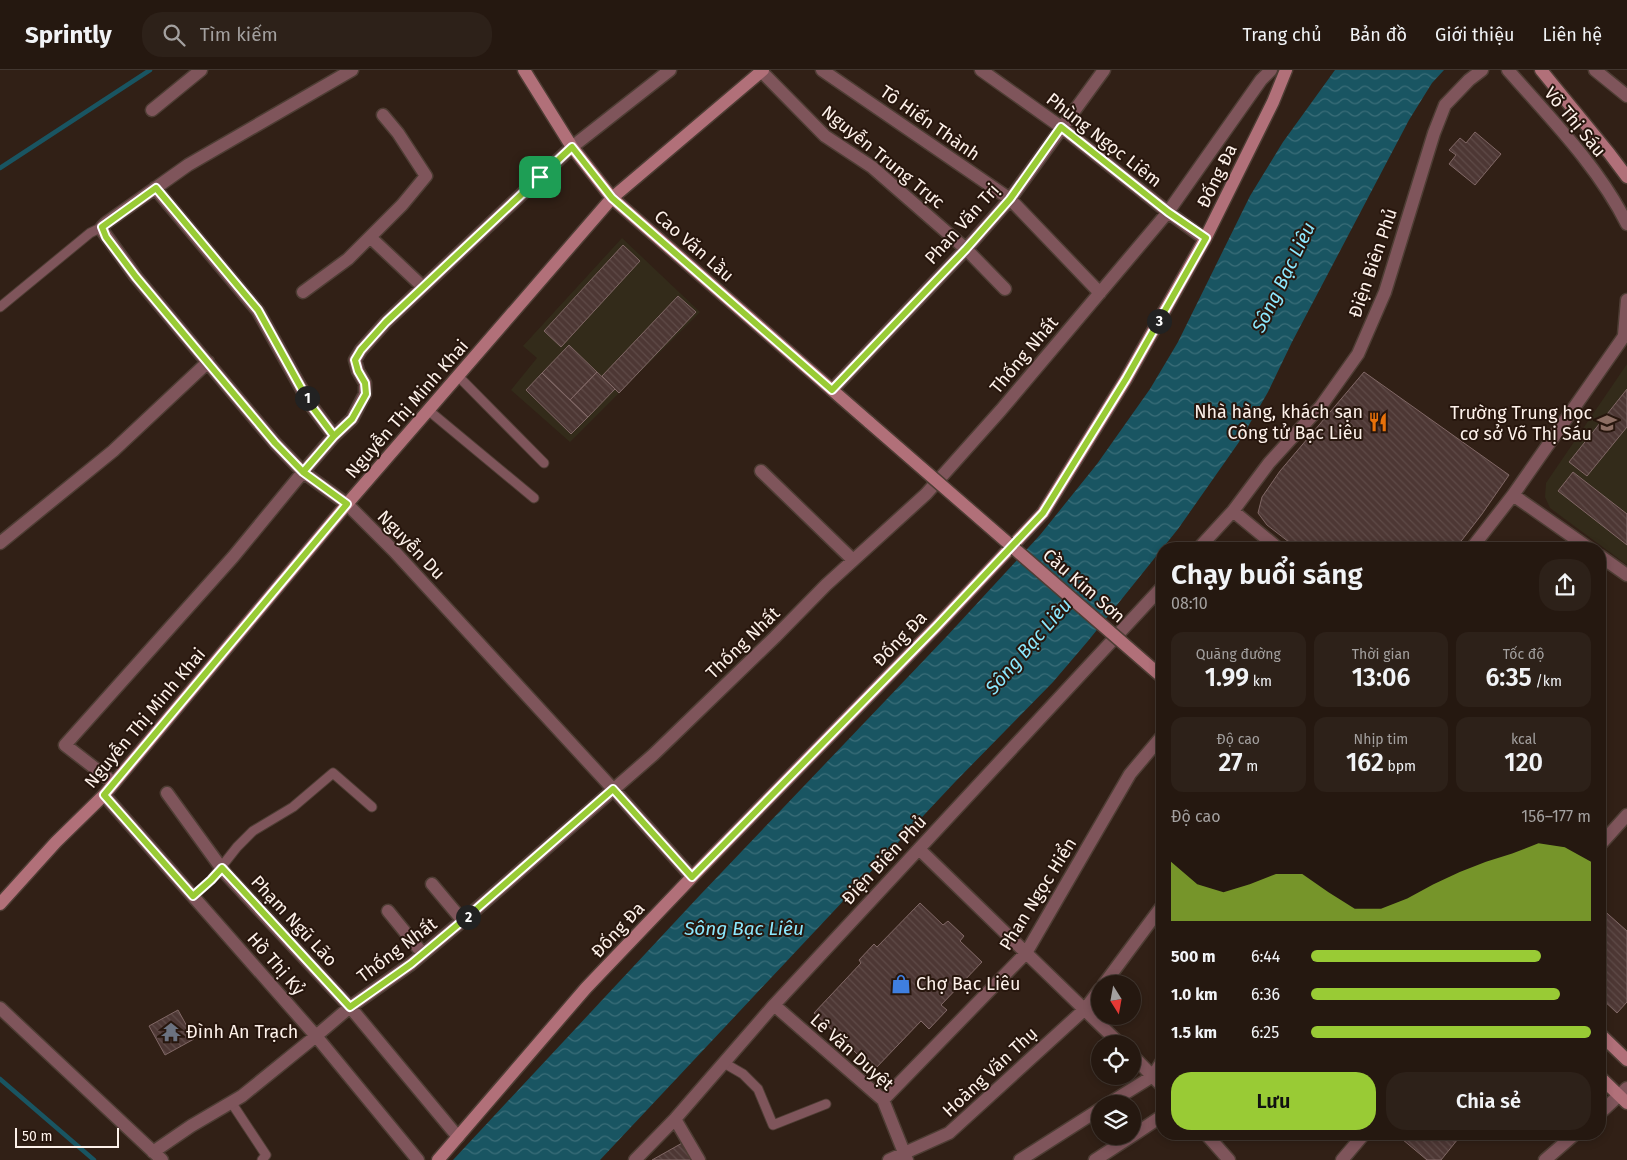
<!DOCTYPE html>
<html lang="vi">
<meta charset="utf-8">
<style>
:root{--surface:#251810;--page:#2d2119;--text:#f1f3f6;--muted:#a3a09f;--line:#423730;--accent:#99cb35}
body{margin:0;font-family:"Fira Sans",sans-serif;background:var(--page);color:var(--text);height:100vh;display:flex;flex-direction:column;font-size:19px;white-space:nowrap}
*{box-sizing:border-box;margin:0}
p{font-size:16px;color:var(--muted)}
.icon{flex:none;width:28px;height:28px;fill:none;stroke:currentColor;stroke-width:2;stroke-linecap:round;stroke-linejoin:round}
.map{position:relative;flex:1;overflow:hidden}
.drawer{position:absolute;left:1156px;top:472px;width:450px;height:598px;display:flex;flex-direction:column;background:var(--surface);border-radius:20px;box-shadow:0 2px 8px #0003,0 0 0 1px var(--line)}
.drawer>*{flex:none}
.needle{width:32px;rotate:169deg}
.tools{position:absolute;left:1091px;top:905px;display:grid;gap:10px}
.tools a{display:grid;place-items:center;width:50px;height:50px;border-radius:50%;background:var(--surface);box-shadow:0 2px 8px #0003,0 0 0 1px var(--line);font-size:25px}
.scale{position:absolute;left:15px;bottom:12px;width:104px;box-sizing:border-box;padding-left:5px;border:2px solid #fdf1ea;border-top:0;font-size:14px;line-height:18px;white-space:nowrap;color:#fdf1ea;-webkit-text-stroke:4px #27160d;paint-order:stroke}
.pin{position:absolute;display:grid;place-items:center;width:42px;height:42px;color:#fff;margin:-21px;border-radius:10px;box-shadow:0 2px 8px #0006}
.km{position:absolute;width:25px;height:25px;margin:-12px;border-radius:50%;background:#222;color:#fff;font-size:14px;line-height:25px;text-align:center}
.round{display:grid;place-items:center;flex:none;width:52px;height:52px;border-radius:20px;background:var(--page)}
.overview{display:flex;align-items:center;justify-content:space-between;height:85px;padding:0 15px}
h1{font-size:28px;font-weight:600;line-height:38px}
.figures{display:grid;grid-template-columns:repeat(3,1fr);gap:8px;height:85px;padding:5px 15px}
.figures div{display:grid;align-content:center;border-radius:12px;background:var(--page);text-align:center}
.figures b{font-size:25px;font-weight:600}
.figures small{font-size:14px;font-weight:400}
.figures p{font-size:14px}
.chart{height:140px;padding:10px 15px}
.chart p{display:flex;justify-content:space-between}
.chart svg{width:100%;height:90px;margin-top:5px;fill:var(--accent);opacity:.7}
.primary-button{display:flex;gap:10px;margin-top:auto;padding:10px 15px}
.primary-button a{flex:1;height:58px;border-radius:20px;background:var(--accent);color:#111;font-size:20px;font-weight:600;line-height:58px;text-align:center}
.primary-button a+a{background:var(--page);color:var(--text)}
ul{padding:0 15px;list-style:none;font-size:16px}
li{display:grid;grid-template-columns:80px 60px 1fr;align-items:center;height:38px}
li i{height:12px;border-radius:6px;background:var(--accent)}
header{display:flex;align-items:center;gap:30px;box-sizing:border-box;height:70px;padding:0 25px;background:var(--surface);border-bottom:1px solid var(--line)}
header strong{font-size:24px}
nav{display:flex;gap:28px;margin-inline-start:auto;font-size:18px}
.search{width:350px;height:45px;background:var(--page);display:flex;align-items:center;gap:12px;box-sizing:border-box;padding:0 18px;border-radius:20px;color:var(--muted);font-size:19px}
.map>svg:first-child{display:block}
.education{fill:#332b1a}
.water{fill:url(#water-waves)}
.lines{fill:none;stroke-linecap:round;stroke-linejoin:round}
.stream{stroke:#195562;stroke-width:4.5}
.building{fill:url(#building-back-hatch);stroke:#816866}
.lane-casing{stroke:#4e3d34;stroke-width:11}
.street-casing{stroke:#4e3d34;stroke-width:15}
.secondary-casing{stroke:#4e3d34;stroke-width:15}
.lane{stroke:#7f555b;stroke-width:9}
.street{stroke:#7f555b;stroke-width:12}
.secondary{stroke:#b17079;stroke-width:12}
.secondary-bridge-casing{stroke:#4e3d34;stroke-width:15;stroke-linecap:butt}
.secondary-bridge{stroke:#b17079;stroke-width:12}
.route-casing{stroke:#fff;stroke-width:10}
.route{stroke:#99cb35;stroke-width:6}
.labels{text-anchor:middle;stroke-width:4;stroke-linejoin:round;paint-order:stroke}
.street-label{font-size:18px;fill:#fdf1ea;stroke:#27160d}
.poi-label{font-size:18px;fill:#fdf1ea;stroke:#27160d;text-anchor:end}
.water-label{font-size:19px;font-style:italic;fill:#8ce8fe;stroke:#27160d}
</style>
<header>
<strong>Sprintly</strong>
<div class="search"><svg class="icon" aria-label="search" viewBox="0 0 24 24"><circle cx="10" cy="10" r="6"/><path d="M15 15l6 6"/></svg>Tìm kiếm</div>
<nav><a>Trang chủ</a><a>Bản đồ</a><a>Giới thiệu</a><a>Liên hệ</a></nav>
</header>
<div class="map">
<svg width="1627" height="1090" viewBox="0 0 1627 1090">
<defs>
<pattern id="water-waves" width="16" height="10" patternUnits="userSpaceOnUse" patternTransform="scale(1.25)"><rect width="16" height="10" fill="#195562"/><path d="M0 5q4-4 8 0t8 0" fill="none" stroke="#3b6e79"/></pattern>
<pattern id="building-back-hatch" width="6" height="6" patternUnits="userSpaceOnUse" patternTransform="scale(1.25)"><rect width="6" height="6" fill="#4d3734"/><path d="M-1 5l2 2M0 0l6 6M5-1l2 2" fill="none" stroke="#5f4b48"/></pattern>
</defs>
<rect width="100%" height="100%" fill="#312016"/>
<path class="education" d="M 622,168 L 700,242 L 570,372 L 511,320 L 537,288 L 523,276 Z
M 1627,294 L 1627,495 L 1550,438 L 1545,427 L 1546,413 Z"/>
<path class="water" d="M 1335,0 L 1444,0 L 1432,13 L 1409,50 L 1292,272 L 1268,322 L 1239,372 L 1178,459 L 1088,571 L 1053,612 L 955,712 L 600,1090 L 453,1090 L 701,824 L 947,566 L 1040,465 L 1097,394 L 1150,319 L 1178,272 L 1250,126 L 1283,72 Z"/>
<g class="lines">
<path class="stream" d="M 0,98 L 150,0
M 0,1009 L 94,1090"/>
</g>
<path class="building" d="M 1475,62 L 1501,84 L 1475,115 L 1449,94 L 1456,85 L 1449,80 L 1460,68 L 1466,73 Z
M 623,175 L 640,191 L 561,277 L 544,261 Z
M 678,226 L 696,242 L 619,323 L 602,306 Z
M 569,275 L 597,302 L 570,330 L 542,303 Z
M 597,302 L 615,319 L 588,347 L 570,330 Z
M 1364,302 L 1509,405 L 1482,444 L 1455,479 L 1298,479 L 1267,455 L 1258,443 L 1262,427 L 1280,401 Z
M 542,303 L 588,347 L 571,364 L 526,320 Z
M 1627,319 L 1627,357 L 1587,406 L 1569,392 Z
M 1573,402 L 1627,444 L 1627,475 L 1558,421 Z
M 920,833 L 943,855 L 948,851 L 964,866 L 960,871 L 982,892 L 941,935 L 947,940 L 929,959 L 921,951 L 874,1000 L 814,943 L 861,893 L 859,890 L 874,874 L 877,877 Z
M 1600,837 L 1627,861 L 1627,932 L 1617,943 L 1600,927 Z
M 178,940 L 194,969 L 165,985 L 149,956 Z
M 1396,1064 L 1462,1064 L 1441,1090 L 1427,1090 Z
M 684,1072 L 694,1090 L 652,1090 Z"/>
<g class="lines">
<defs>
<path id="lane" d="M 0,237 L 90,163 L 102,157
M 458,306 L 544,393
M 428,340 L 534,428
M 193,826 L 211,810 L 237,777 L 253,761 L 293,737 L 333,703 L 372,737
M 724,993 L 743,1004 L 758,1019 L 773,1055 L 826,1034
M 231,1032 L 266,1085 L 262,1090"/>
<path id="street" d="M 352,0 L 188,95 L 106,153 L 102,157 L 102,160 L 136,207 L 275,373 L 303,402 L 347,434 L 394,481 L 613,719 L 692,807
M 822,0 L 1010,129 L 1100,223
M 981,0 L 1061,57 L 1168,142 L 1205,169
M 1508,0 C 1550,48 1598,96 1627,154
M 1595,0 L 1627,26
M 761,1 L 825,66 L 872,97 L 966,179 L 1005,219
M 152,40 L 201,0
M 155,118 L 258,241 L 310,334 L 334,366
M 371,168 L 423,217
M 303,222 L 348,189 L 402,135 L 426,106 L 398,63 L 383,45
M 1624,265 L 1627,230
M 832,320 L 966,179 L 1010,129 L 1104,0
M 761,401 L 853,490
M 1513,425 L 1590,479
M 1233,441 L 1279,479
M 0,473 L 113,381 L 208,292
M 1198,479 L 1233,441 L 1269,393 L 1321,336 L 1358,284 L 1385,222 L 1434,63 L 1445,35 L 1469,10 L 1482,0
M 1471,479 L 1513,425 L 1627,262
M 1600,486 L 1627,505
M 114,713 L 65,675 L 233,487 L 303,402 L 334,366 L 352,349 L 365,324 L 365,313 L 358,301 L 355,290 L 361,280 L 386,252 L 572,77 L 670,0
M 167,723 L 225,803 L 350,937 L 458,1067
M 104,725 L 316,966 L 418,1090
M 1600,775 L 1627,745
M 919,779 L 1120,974
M 432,814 L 463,851
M 388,841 L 423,884
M 1104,914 L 1162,836
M 774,935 L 883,1030 L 907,1090
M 0,938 L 162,1090
M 1132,985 L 1162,1016
M 883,1030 L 1026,883 L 1130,704 L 1162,666
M 1108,1034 L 1153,1006 L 1162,991
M 1600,1043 L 1627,1018
M 675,1049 L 699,1090
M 1206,1064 L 1229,1090
M 1132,1066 L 1162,1046
M 153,1082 L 191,1056 L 242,1026 L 316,966 L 350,937 L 411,894 L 473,842 L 653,685 L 775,567 L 826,515 L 926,424 L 1001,340 L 1168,142 L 1261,10 L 1271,0
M 635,1090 L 675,1049 L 774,935 L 1162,517
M 889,1090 L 949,1063 L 1085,939 L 1100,919
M 1020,1090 L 1100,1039
M 1095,1090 L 1132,1066
M 1342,1090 L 1364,1064
M 1545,1090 L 1575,1064"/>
<path id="secondary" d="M 524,0 L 572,77 L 612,128 L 870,353
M 1541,0 L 1609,83 L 1627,107
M 0,834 L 56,772 L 104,725 L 347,434 L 612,128 L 763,0
M 1600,964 L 1627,990
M 1600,1007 L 1627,1033
M 438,1090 L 586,918 L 692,807 L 936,557 L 1043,443 L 1126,309 L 1205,169 L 1273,32 L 1286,0"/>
</defs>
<use href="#lane" class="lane-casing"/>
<use href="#street" class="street-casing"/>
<use href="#secondary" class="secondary-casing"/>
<use href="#lane" class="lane"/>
<use href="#street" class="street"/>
<use href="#secondary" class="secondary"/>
<defs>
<path id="secondary-bridge" d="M 870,353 L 1162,607"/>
</defs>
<use href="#secondary-bridge" class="secondary-bridge-casing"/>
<use href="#secondary-bridge" class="secondary-bridge"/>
</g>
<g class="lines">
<defs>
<path id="route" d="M 540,107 L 386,252 L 361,280 L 355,290 L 358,301 L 365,313 L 366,324 L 352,349 L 334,366 L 303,402 L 275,373 L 136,207 L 106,167 L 102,157 L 156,118 L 258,240 L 310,334 L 334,366 L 303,402 L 347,434 L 104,725 L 193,826 L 211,810 L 222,798 L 350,937 L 411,894 L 473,842 L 613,719 L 692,807 L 936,557 L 1043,443 L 1126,309 L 1206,168 L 1168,142 L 1061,57 L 1010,129 L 966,179 L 832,320 L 612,128 L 572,77 L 540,107"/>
</defs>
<use href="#route" class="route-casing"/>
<use href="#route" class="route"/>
</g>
<defs>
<symbol id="restaurant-bare" viewBox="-9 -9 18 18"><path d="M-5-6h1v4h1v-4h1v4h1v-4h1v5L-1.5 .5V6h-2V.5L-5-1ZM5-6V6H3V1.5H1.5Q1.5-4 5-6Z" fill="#e8710a" stroke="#27160d" stroke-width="2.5" paint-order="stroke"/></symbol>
<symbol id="school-bare" viewBox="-9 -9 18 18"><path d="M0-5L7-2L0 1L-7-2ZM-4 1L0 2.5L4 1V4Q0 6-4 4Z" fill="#8d6e63" stroke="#27160d" stroke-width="2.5" paint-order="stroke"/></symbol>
<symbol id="shop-bare" viewBox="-9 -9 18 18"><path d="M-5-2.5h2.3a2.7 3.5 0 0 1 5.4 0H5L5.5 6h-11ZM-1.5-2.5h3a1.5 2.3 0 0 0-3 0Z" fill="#3f7fe0" stroke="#27160d" stroke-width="2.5" paint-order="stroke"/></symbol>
<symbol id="temple-bare" viewBox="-9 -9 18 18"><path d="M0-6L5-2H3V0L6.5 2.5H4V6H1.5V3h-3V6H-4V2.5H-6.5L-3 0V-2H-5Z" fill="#6b7280" stroke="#27160d" stroke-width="2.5" paint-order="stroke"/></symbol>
</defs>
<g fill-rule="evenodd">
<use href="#restaurant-bare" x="1364" y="338" width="28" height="28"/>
<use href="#school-bare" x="1593" y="339" width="28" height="28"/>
<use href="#shop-bare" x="887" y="900" width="28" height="28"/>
<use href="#temple-bare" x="157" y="948" width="28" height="28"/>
</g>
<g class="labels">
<g class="street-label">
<text transform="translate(1575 52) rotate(50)" y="6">Võ Thị Sáu</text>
<text transform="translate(930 53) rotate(35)" y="6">Tô Hiến Thành</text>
<text transform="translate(1104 70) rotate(38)" y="6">Phùng Ngọc Liêm</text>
<text transform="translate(883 87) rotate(39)" y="6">Nguyễn Trung Trực</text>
<text transform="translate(1217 106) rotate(-64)" y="6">Đống Đa</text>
<text transform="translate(962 154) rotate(-48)" y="6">Phan Văn Trị</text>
<text transform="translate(694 176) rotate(41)" y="6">Cao Văn Lầu</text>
<text transform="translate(1373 193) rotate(-71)" y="6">Điện Biên Phủ</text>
<text transform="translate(1024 285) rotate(-50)" y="6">Thống Nhất</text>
<text transform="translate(407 339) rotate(-49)" y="6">Nguyễn Thị Minh Khai</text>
<text transform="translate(411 475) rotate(46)" y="6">Nguyễn Du</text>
<text transform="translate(1084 516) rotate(41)" y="6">Cầu Kim Sơn</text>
<text transform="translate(900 569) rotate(-46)" y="6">Đống Đa</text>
<text transform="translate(743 573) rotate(-44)" y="6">Thống Nhất</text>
<text transform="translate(145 648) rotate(-50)" y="6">Nguyễn Thị Minh Khai</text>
<text transform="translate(884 790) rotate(-47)" y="6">Điện Biên Phủ</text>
<text transform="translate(1038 824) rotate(-58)" y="6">Phan Ngọc Hiển</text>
<text transform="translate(294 851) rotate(47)" y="6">Phạm Ngũ Lão</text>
<text transform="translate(618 860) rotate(-47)" y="6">Đống Đa</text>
<text transform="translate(397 880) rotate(-37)" y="6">Thống Nhất</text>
<text transform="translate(276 894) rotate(49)" y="6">Hồ Thị Kỷ</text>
<text transform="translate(852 982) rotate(42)" y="6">Lê Văn Duyệt</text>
<text transform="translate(990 1002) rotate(-43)" y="6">Hoàng Văn Thụ</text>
</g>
<g class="poi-label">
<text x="1363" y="348">Nhà hàng, khách sạn<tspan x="1363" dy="21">Công tử Bạc Liêu</tspan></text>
<text x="1592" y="349">Trường Trung học<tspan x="1592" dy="21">cơ sở Võ Thị Sáu</tspan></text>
<text x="916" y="920" text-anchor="start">Chợ Bạc Liêu</text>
<text x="186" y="968" text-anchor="start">Đình An Trạch</text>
</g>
<g class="water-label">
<text transform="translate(1283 207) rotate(-64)" y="7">Sông Bạc Liêu</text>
<text transform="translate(1028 576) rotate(-49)" y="7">Sông Bạc Liêu</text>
<text x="744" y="865">Sông Bạc Liêu</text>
</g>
</g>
</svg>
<div class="tools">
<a><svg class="needle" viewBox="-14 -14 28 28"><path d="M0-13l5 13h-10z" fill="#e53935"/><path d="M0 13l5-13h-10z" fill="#a3a09f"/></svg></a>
<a><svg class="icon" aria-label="locate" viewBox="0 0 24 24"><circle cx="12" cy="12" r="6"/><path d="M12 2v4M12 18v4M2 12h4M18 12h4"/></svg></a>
<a><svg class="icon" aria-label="layers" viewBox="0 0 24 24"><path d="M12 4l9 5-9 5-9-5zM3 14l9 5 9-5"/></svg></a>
</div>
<div class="scale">50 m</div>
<div class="pin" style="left:540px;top:107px;background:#1e9e55"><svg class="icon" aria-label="arrive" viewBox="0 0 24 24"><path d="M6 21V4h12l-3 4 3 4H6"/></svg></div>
<b class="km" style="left:307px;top:328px">1</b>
<b class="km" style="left:468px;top:847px">2</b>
<b class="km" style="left:1159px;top:251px">3</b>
<section class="drawer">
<div class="overview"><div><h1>Chạy buổi sáng</h1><p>08:10</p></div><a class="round"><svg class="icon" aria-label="share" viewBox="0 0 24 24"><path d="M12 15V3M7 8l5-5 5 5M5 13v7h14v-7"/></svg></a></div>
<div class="figures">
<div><p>Quãng đường</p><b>1.99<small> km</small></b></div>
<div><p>Thời gian</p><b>13:06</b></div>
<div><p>Tốc độ</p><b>6:35<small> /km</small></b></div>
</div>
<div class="figures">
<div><p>Độ cao</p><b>27<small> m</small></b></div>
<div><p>Nhịp tim</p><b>162<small> bpm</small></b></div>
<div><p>kcal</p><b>120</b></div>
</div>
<div class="chart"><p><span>Độ cao</span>156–177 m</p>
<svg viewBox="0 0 160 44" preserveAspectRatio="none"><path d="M0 44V15L10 26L20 30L30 26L40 21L50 21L60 30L70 38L80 38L90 33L100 26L110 20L120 15L130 11L140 6L150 8L160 15V44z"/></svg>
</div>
<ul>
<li><b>500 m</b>6:44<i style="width:82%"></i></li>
<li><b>1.0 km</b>6:36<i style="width:89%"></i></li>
<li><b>1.5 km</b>6:25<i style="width:100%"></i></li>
</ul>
<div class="primary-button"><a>Lưu</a><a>Chia sẻ</a></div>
</section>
</div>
